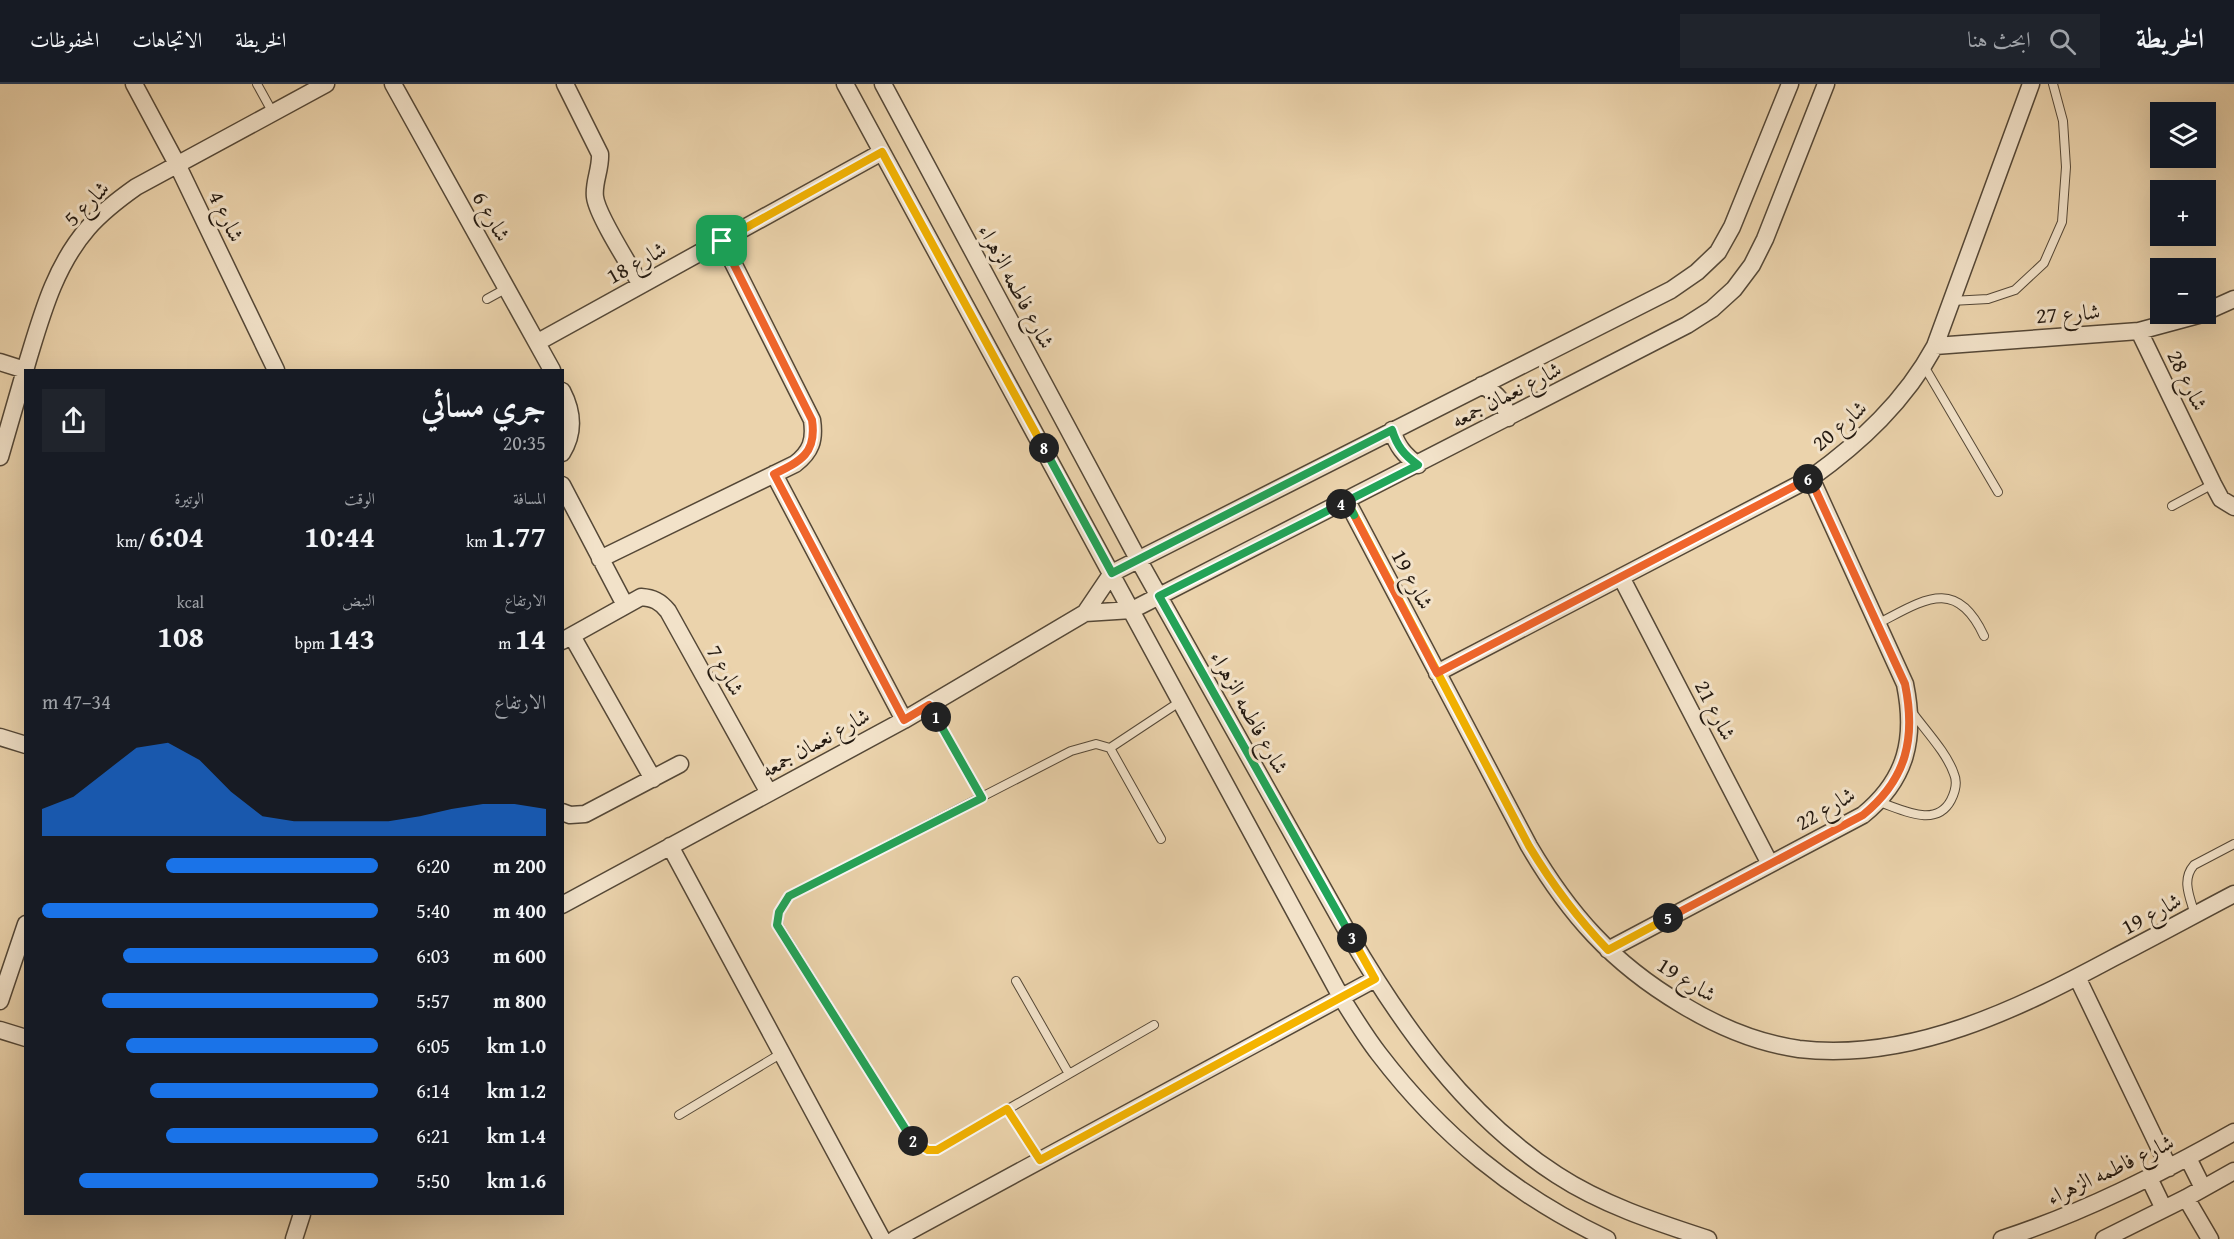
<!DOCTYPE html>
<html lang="ar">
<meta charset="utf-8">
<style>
:root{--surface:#171b24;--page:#20242c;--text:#f1f3f6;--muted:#9ea1a6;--line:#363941;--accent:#1a73e8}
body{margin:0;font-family:"Gentium Book Plus",Amiri,serif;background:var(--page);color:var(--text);direction:rtl;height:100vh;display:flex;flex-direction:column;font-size:22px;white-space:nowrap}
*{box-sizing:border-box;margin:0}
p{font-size:20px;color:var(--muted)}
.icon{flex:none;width:33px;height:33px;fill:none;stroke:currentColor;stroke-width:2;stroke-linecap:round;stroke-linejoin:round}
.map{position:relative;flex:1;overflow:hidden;direction:ltr}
.details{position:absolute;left:24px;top:285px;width:540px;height:846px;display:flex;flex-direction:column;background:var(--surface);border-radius:0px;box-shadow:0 6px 24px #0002;direction:rtl}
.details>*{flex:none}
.fabs{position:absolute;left:2150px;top:18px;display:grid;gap:12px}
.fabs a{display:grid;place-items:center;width:66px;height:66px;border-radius:0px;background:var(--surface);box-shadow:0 6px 24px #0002;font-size:30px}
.pin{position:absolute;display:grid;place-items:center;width:51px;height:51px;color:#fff;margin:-26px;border-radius:12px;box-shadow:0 3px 9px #0006}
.km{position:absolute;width:30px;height:30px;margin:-15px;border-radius:50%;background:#222;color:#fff;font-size:16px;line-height:30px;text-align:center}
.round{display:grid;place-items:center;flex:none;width:63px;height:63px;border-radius:0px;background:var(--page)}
.summary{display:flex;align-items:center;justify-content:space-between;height:102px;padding:0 18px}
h1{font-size:33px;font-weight:700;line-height:45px}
.figures{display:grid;grid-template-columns:repeat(3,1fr);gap:9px;height:102px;padding:6px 18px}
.figures div{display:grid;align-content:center}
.figures b{font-size:30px;font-weight:700}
.figures small{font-size:16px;font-weight:400}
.figures p{font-size:16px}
.chart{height:168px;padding:12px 18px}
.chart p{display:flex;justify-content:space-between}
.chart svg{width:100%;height:108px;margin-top:6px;fill:var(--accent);opacity:.7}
ul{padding:0 18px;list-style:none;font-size:20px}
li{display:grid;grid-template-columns:96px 72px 1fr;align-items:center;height:45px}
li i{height:15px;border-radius:8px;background:var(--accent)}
header{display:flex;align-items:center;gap:36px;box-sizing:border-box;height:84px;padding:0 30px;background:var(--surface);border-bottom:2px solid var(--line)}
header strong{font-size:28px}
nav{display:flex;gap:33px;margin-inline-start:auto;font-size:21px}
.search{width:420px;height:54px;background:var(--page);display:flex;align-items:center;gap:15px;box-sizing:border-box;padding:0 21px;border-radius:0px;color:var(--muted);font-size:22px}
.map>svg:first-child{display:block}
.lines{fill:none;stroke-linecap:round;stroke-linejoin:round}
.lane-casing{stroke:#554837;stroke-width:10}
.street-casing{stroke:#554837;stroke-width:19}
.lane{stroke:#f2e2c9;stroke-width:8}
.street{stroke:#f2e2c9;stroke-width:16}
.split-1-casing{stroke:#fff;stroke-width:12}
.split-2-casing{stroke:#fff;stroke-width:12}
.split-3-casing{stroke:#fff;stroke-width:12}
.split-4-casing{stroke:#fff;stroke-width:12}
.split-5-casing{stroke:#fff;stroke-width:12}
.split-6-casing{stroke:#fff;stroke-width:12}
.split-7-casing{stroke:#fff;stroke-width:12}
.split-8-casing{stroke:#fff;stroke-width:12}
.split-9-casing{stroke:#fff;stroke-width:12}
.split-1{stroke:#f0652b;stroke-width:8}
.split-2{stroke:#22a559;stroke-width:8}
.split-3{stroke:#f5b400;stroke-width:8}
.split-4{stroke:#22a559;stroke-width:8}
.split-5{stroke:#f5b400;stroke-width:8}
.split-6{stroke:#f0652b;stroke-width:8}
.split-7{stroke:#f0652b;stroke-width:8}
.split-8{stroke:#22a559;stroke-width:8}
.split-9{stroke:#f5b400;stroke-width:8}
.labels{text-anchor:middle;stroke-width:6;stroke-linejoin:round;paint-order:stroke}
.street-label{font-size:22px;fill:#231910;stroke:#f2e2c9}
</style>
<header>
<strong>الخريطة</strong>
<div class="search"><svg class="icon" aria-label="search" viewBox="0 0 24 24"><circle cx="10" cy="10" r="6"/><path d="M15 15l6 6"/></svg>ابحث هنا</div>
<nav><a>الخريطة</a><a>الاتجاهات</a><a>المحفوظات</a></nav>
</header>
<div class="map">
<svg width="2234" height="1155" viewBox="0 0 2234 1155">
<rect width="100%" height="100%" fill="#ebd3ac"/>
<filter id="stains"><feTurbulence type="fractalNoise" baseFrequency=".00333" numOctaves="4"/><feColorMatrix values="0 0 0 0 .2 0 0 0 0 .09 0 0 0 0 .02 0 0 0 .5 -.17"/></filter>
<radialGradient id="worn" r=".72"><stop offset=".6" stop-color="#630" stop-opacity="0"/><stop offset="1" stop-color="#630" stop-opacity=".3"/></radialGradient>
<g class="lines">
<defs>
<path id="lane" d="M 257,0 L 273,29
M 487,215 L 507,204
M 1951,217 L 1988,215 L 2015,206 L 2044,179 L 2062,138 L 2066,83 L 2063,37 L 2053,0
M 1924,282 L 1998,408
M 2172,422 L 2213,400
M 1877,540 C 1922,517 1956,491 1984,552
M 929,621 L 982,713
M 1110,664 L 1161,755
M 1879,718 C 1901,725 1936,745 1951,716 C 1955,708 1958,699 1954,690 C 1947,669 1925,646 1912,628
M 2195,831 C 2190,813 2181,796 2194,781 L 2234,760
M 1016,897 L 1069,990
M 1154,941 L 937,1066 L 928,1066 L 913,1057 L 778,841 L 779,828 L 789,812 L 1071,667 L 1096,660 L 1110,664 L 1181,617
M 1007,1025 L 1040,1076
M 679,1031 L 782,969"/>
<path id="street" d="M 134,0 L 177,80 L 276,286
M 393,0 L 552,286
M 565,0 L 600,70 C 601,85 593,99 595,113 C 597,131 630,182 641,201
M 845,0 L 1341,913 C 1353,932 1365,952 1379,970 C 1441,1051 1514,1111 1607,1155
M 883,0 L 1138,475 L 1348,849 C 1402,942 1466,1032 1557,1091 C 1603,1121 1656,1138 1708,1155
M 2205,228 L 2234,215
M 2139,247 L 2213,400 L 2221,415 L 2234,423
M 538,258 L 882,68
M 1935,262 L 2139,247 L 2202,230
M 0,278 L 25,286
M 1482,301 C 1497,310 1504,317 1508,334
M 562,307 C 573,328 575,348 562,369
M 1392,346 C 1397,362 1404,371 1418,381
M 0,373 C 9,341 19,308 28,276 C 42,230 55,182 88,144 C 102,128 119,115 136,103 L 326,0
M 774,390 L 904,636
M 562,401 L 625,521
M 1347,417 L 1529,762 C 1569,830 1612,879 1681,920 C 1717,942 1757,959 1799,965 C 1911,978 2018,925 2113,874 C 2154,853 2194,831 2234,810
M 600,475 L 795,380 C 811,368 815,356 812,336 L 722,157
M 1621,493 L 1770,780
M 1085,529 L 1112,489 L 1671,206 L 1697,188 L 1718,168 L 1732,143 L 1790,0
M 572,552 L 653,695
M 562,557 L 641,513 C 653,514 660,517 668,527 L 769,709
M 1437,589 L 1811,394 C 1861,358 1905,317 1935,262 L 2031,0
M 0,653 L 26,661
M 562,728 L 570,731 L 585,730 L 680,680
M 670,762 L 882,1155
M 562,821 L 904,636 L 1085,529 L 1132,526 L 1687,241 L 1712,225 L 1734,205 L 1752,181 L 1765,155 L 1826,0
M 1608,866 L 1863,731 C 1907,695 1916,654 1905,600 L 1811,394
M 2077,893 L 2169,1084
M 0,917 L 26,840
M 0,946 L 26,954
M 2188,1074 L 2203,1104
M 2149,1094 L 2164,1125
M 2186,1114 L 2210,1155
M 294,1155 L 302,1130
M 895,1155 L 1375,895
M 2002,1155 C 2083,1129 2159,1090 2234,1048
M 2104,1155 L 2186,1114 L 2234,1087"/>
</defs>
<use href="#lane" class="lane-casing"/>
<use href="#street" class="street-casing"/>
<use href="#lane" class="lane"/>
<use href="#street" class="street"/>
</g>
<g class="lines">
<defs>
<path id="split-1" d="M 722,157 L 812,336 C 817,369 801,377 774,390 L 904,636 L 929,621 L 936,633"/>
<path id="split-2" d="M 913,1057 L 777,841 L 779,828 L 789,812 L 982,714 L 936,633"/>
<path id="split-3" d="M 913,1057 L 928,1066 L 937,1066 L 1007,1025 L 1040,1076 L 1375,895 L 1352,854"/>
<path id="split-4" d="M 1341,420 L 1159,512 L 1352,854"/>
<path id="split-5" d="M 1341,420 L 1347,417 L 1529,762 C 1552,800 1577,834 1608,866 L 1668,834"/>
<path id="split-6" d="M 1668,834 L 1863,731 C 1907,695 1916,654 1905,600 L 1810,394 L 1808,395"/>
<path id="split-7" d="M 1354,431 L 1437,589 L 1808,395"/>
<path id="split-8" d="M 1044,364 L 1112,489 L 1392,346 C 1397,362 1404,371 1418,381 L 1347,417 L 1354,431"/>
<path id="split-9" d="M 722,157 L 882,68 L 1044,364"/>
</defs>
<use href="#split-1" class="split-1-casing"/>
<use href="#split-2" class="split-2-casing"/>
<use href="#split-3" class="split-3-casing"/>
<use href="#split-4" class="split-4-casing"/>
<use href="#split-5" class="split-5-casing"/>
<use href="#split-6" class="split-6-casing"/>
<use href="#split-7" class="split-7-casing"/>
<use href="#split-8" class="split-8-casing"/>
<use href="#split-9" class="split-9-casing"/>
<use href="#split-1" class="split-1"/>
<use href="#split-2" class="split-2"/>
<use href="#split-3" class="split-3"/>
<use href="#split-4" class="split-4"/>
<use href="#split-5" class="split-5"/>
<use href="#split-6" class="split-6"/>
<use href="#split-7" class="split-7"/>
<use href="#split-8" class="split-8"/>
<use href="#split-9" class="split-9"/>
</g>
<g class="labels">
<g class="street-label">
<text transform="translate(86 119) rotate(-45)" y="8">شارع 5</text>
<text transform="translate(227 132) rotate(64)" y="8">شارع 4</text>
<text transform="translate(492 132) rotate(60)" y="8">شارع 6</text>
<text transform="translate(636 178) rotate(-29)" y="8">شارع 18</text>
<text transform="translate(1017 202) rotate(62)" y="8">شارع فاطمه الزهراء</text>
<text transform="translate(2068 229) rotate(-4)" y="8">شارع 27</text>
<text transform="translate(2188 296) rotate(64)" y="8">شارع 28</text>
<text transform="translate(1506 310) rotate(-27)" y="8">شارع نعمان جمعه</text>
<text transform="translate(1839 341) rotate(-41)" y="8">شارع 20</text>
<text transform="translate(1413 495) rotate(62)" y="8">شارع 19</text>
<text transform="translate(726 586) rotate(61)" y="8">شارع 7</text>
<text transform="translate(1716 626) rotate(63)" y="8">شارع 21</text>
<text transform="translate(1250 628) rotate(61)" y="8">شارع فاطمه الزهراء</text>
<text transform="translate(815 658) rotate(-29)" y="8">شارع نعمان جمعه</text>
<text transform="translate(1825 724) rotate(-30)" y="8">شارع 22</text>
<text transform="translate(2151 829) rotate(-28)" y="8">شارع 19</text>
<text transform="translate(1687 895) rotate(32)" y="8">شارع 19</text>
<text transform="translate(2110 1085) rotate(-25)" y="8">شارع فاطمه الزهراء</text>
</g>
</g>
<rect width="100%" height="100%" filter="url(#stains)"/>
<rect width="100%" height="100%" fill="url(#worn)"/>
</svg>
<div class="fabs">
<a><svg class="icon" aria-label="layers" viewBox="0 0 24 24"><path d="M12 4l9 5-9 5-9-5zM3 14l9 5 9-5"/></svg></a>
<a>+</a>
<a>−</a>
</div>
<div class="pin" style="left:722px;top:157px;background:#1e9e55"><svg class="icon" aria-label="arrive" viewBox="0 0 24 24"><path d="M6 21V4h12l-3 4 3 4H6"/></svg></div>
<b class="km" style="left:936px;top:633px">1</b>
<b class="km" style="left:913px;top:1057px">2</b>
<b class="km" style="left:1352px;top:854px">3</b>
<b class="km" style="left:1341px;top:420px">4</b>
<b class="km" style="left:1668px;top:834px">5</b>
<b class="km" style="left:1808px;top:395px">6</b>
<b class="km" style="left:1044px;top:364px">8</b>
<section class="details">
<div class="summary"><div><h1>جري مسائي</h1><p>20:35</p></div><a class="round"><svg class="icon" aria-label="share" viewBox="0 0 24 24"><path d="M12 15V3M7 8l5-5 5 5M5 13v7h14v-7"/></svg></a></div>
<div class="figures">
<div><p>المسافة</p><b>1.77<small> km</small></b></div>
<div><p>الوقت</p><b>10:44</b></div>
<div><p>الوتيرة</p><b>6:04<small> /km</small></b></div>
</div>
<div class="figures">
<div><p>الارتفاع</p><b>14<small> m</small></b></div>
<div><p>النبض</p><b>143<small> bpm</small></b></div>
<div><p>kcal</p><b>108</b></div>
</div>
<div class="chart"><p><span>الارتفاع</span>34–47 m</p>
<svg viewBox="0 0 160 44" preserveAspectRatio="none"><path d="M0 44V33L10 28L20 18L30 8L40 6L50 13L60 26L70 36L80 38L90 38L100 38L110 38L120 36L130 33L140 31L150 31L160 33V44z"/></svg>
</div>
<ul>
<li><b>200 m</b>6:20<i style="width:63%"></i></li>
<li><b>400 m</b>5:40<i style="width:100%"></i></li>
<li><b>600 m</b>6:03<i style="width:76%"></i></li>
<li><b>800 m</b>5:57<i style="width:82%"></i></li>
<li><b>1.0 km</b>6:05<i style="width:75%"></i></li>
<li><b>1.2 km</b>6:14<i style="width:68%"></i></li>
<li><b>1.4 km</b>6:21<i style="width:63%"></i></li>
<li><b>1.6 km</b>5:50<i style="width:89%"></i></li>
</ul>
</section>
</div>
